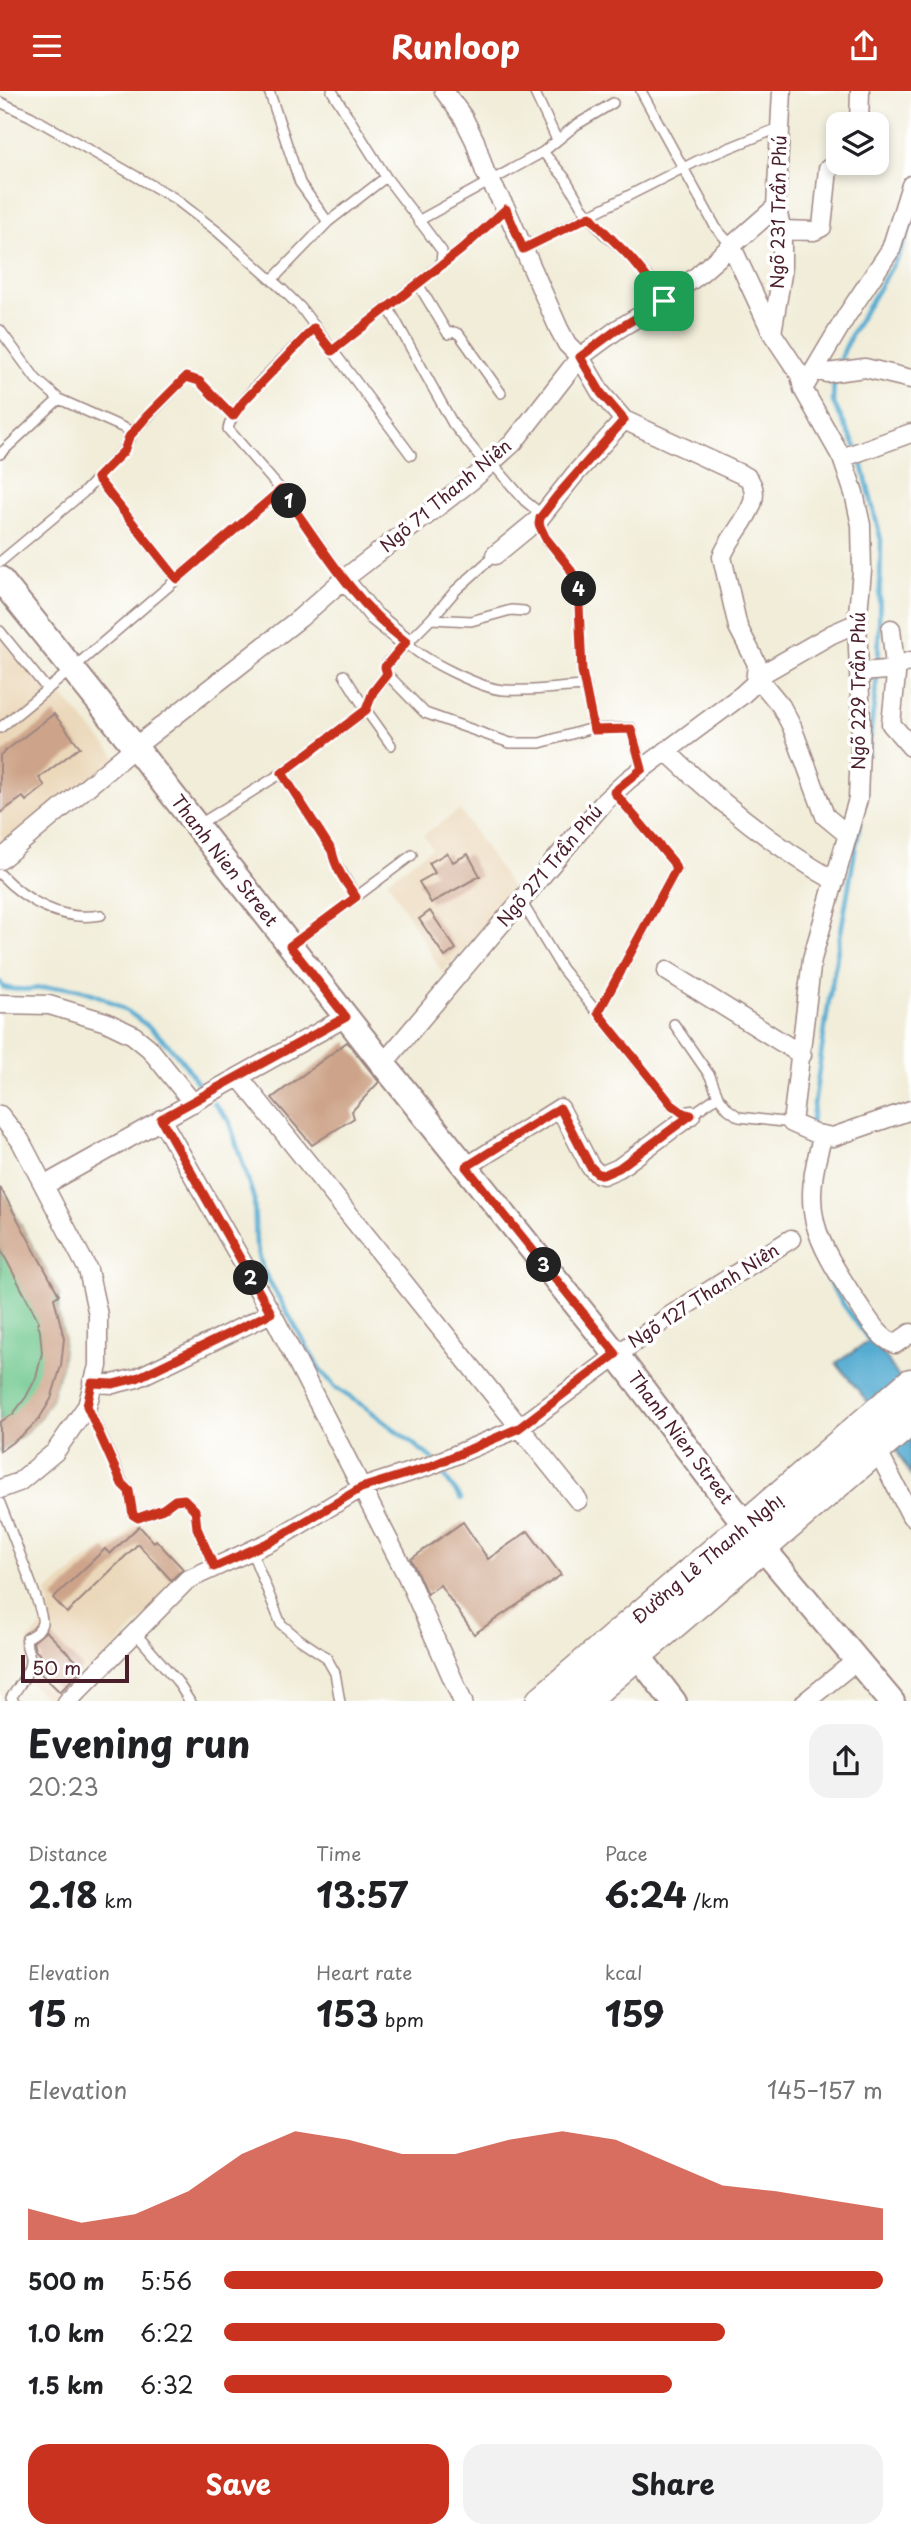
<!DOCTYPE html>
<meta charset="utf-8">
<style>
:root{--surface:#fff;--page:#f2f2f2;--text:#202124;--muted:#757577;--accent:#c8321e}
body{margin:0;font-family:"Playpen Sans",sans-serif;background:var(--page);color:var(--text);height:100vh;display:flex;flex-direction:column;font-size:26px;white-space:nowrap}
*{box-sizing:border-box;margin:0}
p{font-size:23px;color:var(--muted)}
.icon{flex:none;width:38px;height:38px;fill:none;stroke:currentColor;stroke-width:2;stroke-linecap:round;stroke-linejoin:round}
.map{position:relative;height:1610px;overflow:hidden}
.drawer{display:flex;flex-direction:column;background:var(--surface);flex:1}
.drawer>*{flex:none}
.tools{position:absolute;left:826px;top:21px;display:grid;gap:14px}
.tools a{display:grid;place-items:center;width:63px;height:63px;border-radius:14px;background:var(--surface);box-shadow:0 4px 10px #0003;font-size:35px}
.scale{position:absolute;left:21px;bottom:18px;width:108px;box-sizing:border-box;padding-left:7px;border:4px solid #4a1f2b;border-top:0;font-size:19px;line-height:24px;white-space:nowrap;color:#4a1f2b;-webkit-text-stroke:5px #fff;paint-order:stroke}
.pin{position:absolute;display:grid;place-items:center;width:60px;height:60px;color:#fff;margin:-30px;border-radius:14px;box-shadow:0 4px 10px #0006}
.km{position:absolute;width:35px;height:35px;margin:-18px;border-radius:50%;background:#222;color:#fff;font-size:19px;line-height:35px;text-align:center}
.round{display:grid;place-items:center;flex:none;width:74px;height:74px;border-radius:21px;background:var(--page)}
.overview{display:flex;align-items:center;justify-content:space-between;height:119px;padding:0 28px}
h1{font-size:38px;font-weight:700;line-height:52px}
.stats{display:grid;grid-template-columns:repeat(3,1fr);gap:10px;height:119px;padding:7px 28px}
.stats div{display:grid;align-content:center}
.stats b{font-size:35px;font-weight:700}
.stats small{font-size:19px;font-weight:400}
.stats p{font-size:19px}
.chart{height:196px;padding:14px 28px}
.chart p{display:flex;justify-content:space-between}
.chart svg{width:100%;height:126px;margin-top:7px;fill:var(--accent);opacity:.7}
.cta{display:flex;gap:14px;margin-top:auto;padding:14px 28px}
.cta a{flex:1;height:80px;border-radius:21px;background:var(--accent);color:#fff;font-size:28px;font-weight:700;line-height:80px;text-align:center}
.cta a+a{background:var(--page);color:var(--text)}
ul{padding:0 28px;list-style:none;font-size:23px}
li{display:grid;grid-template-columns:112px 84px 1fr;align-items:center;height:52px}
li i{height:18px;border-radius:9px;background:var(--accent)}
header{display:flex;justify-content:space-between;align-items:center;height:91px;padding:0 28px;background:var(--accent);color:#fff;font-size:32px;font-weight:700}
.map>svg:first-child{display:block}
.built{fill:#ebd8ba}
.green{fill:#6fc88e;stroke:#5c745c;stroke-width:2}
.water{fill:#55acd1;stroke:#50667e;stroke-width:2}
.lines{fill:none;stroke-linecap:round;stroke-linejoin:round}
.stream{stroke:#55acd1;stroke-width:4.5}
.building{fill:#cda489}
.lane-casing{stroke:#9e8682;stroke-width:12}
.street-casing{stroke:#9e8682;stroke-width:21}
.secondary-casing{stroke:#9e8682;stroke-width:28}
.highway-casing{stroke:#9e8682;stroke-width:35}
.lane{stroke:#fff;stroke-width:9}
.street{stroke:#fff;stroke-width:18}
.secondary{stroke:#fff;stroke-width:24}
.highway{stroke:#fff;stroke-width:32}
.route-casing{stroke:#fff;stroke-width:14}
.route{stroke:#c8321e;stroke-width:9}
.labels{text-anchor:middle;stroke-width:7;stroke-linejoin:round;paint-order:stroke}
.street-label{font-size:18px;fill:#4a1f2b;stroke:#fff}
</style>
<header><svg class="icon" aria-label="menu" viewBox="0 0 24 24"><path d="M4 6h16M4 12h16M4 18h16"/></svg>Runloop<svg class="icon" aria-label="share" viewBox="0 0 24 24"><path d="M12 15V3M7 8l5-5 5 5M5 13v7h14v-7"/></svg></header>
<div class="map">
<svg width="911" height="1611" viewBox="0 0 911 1611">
<rect width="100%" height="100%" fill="#fff"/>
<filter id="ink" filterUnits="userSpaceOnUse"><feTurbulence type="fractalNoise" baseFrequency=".0143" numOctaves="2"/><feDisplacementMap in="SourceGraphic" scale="14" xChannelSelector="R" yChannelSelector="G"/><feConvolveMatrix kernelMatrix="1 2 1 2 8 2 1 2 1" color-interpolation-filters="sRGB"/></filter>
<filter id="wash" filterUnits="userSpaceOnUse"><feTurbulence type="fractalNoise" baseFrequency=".00686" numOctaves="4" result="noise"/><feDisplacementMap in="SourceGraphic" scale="28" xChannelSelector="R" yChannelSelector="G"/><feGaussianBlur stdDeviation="1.57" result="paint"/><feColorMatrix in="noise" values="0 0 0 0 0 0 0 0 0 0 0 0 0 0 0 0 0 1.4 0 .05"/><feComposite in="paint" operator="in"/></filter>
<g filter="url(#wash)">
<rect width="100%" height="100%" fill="#f1edd9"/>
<path class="built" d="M 0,533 L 117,667 L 0,756 Z
M 460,719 L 517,804 L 442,881 L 387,789 L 432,757 L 423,744 Z
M 138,1430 L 191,1480 L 62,1610 L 49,1610 L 27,1589 L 28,1550 L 47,1529 L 50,1516 L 46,1502 L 95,1462 L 120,1450 Z"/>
<path class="green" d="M 0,1096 L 59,1204 L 58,1222 L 64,1247 L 61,1275 L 51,1308 L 39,1328 L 24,1343 L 0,1360 Z"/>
<path class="water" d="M 874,1247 L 911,1306 L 911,1385 L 872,1316 L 836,1272 Z"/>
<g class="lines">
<path class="stream" d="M 837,275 L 853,240 L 900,162 L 911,134
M 834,287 L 833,311 L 856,356
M 860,364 L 881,449 L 878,577
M 868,664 L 877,586
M 0,891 L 3,896 C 25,903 49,893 73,897 C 111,904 156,937 180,967 C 188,977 194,988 202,998
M 214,1012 L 229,1030 L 245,1080 L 254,1108 L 256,1152 L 263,1179 L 319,1277 L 336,1297 L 364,1315 L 433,1368
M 811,1034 L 829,909 L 860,731
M 805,1089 L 809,1046
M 807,1133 C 814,1178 845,1216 872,1253
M 445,1386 L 461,1408"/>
</g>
<g id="blocks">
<path class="building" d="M 54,623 L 80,656 L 39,687 L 45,695 L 26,710 L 23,706 L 0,722 L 0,664 Z
M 447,762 L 453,771 L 468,763 L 480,785 L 431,812 L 419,791 L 435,782 L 429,772 Z
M 430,820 L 456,858 L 445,866 L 419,828 Z
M 347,951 L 379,991 L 352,1020 L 354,1027 L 312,1054 L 272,1007 Z
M 0,1096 L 59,1204 L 54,1207 L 64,1247 L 61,1275 L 51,1308 L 39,1328 L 24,1343 L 0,1360 L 0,1331 L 13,1323 L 26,1306 L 36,1287 L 42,1262 L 40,1240 L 37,1232 L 39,1231 L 0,1157 Z
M 463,1431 L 488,1468 L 528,1440 L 561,1484 L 474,1543 L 440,1494 L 427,1503 L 411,1468 Z
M 139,1435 L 154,1451 L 156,1449 L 183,1478 L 171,1489 L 138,1453 L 67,1522 L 53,1507 L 105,1458 L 110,1463 Z
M 46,1540 L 83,1577 L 60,1601 L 36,1578 L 37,1572 L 42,1566 L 35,1559 L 33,1551 Z"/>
</g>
</g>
<g filter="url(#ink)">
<use href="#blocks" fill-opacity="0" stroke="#9e8682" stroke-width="2"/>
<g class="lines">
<defs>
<path id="lane" d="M 269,0 L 300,92 L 328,131
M 332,0 L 386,86 L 442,160 L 441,174 L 332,260
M 534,0 L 557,49
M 641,0 L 716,137 L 731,154
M 0,11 L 30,25 L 174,107 L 218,141 L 282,198 L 301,217 L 411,364
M 543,61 L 565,87 L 582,116 L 604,143 L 624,160 L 647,185 L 664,210
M 418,130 L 543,61 L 576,34 L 613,12
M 523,158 L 699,69 L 781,36
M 441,174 L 461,159 L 506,118
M 272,189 L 328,131 L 386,86
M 418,193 L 448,243 L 454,241 L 459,243 L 501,302
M 388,216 L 453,333 L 479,365 L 491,371 L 525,410 L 535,418 L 545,446 L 569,476 L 578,492 L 582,580 L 594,639
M 314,237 C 292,260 234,310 228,338 L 281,399 L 344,488
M 0,239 L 36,288 L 59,308 L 133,341
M 0,363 L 59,308
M 97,387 L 177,488
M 0,471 L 83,402 L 123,360 L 133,341 L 186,286 L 199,290 L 233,325
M 524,520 L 511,519 L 471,530 L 431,528 L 388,571 L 385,576 L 387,583 L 425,622 L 510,652 L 540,652 L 589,638 L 631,637 L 642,678
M 431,528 L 456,499 L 495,464
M 0,540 L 47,598
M 406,551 C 421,568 482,598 504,599 C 530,601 559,596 586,595
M 344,584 L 366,619 L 391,654
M 0,637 L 72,578 L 281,399
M 282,682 L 332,760 L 334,769 L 356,806
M 198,734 L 282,682 L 366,619 L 373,601 L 387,583
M 0,783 C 26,810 62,831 101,824
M 521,810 L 562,878 L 672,1014 L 683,1022 L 691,1024 L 718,1005
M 292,854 L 412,764
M 598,922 L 676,778 L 672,770 L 614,701
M 674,933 L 710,985 L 718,1005 L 728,1018 L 739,1026 L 792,1032
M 88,1316 L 123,1393 L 129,1400 L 133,1424 L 138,1427 L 163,1418 L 175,1409 L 184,1408 L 195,1419 L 197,1437 L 214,1476
M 0,1412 C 6,1429 45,1522 42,1532 C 40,1540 34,1543 27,1547 C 24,1557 31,1561 30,1570 C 30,1582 17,1597 11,1607 L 14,1611
M 251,1459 L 281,1533 L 299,1548 L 326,1566 L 335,1582 L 340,1611
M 136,1543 L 177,1590 L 190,1611"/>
<path id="street" d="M 859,33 L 860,0
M 782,139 L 814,140 L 822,136 L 828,78 L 838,71
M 731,154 L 772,242 L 800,284 L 803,298 L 842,367 L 854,402 L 861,434 L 862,480 L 857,532 L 861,631 L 858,708 L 812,868 L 792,1032 L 817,1043 L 833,1046 L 911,1019
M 772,242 L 782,183 L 782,139 L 776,116 L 782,0
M 815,279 L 827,282 L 865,277 L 911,288
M 803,298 L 847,224 L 891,158 L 911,94
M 842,367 L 911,342
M 495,464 L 540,427 L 575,383 L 624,329
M 344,488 L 374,525 L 406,551
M 891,538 L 896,584 L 891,633 L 911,656
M 860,581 L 887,579 L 911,570
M 666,660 C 718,710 772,754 835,790
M 848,744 L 825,725 L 792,636 L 781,615 L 757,586 L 832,543 L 857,532
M 0,769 L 135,656 L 300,527 L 344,488 L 471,390 L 513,352 L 580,266 L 618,238 L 648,220 L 696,186 L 776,116
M 667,880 L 802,964
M 0,913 L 49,914 L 106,931 L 133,944 L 149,957 L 193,1012
M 383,973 L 605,710 L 629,688 L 742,604 L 755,592 L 757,573 L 738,536 L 722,466 C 729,442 770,411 747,386 L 624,329 L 601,302 L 580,266 L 567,253 L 559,238 L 506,118 L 485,81 L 475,50 L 463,26 L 444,0
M 239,986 L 578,1409
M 0,1024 L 20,1049 L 88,1179 L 98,1224 L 98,1275 L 87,1315 L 55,1361 L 19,1391 L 0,1398
M 161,1028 L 277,1232 L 408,1487 L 463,1611
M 823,1044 C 800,1121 814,1146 856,1210 C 867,1225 877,1246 895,1253 L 911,1242
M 466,1076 L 560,1017 L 590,1075 L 597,1082 L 603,1084 L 619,1077 L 691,1024
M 45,1094 L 346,926
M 92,1292 L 113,1293 L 137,1287 L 271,1222
M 876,1357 L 911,1425
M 67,1611 L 187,1489 L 274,1449 L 361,1397 L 429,1375 L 519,1337 L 671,1224 L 791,1148
M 805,1611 L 857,1569"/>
<path id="secondary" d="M 0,488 L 135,656 L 383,973 L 616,1263 L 762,1456 L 892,1611
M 636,1562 L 674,1611"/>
<path id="highway" d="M 542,1611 L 911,1294
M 580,1611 L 911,1327"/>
</defs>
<use href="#lane" class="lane-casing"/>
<use href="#street" class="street-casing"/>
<use href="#secondary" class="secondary-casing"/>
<use href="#highway" class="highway-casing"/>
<use href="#lane" class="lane"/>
<use href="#street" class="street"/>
<use href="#secondary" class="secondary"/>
<use href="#highway" class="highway"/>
</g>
</g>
<g class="lines" filter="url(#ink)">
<defs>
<path id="route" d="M 506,118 L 523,158 L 590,125 C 601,138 613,149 625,161 C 640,176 652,193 664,210 L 618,238 L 580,266 L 601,302 L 624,329 L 557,405 L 540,427 L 539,433 L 545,446 L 569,476 L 578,492 L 582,580 L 594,639 L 631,638 L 642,678 L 614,701 L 673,771 L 676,778 L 598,922 L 672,1014 L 683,1022 L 691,1024 L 619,1077 L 603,1084 L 597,1082 L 590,1075 L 560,1017 L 466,1076 L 616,1263 L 519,1337 L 429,1376 L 361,1397 L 274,1449 L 214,1476 L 197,1437 L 195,1419 L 184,1408 L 175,1409 L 163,1418 L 138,1427 L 133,1424 L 129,1400 L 122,1393 L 87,1315 L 92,1292 L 113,1293 L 137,1287 L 271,1222 L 161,1028 L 346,926 L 290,855 L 356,806 C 346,792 335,777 332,760 L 282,682 L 366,619 L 373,601 L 387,583 L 385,576 L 406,551 C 353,511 319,452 281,399 L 177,488 L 97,387 L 124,360 L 129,346 L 147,325 L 186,286 L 199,290 L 233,325 L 244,310 L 314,237 L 332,260 L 461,159 Z"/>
</defs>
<use href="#route" class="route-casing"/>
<use href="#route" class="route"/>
</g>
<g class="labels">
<g class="street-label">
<text transform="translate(779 121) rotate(-89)" y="6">Ngõ 231 Trần Phú</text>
<text transform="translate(446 405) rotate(-40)" y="6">Ngõ 71 Thanh Niên</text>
<text transform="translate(859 600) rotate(-90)" y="6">Ngõ 229 Trần Phú</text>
<text transform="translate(224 770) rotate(52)" y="6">Thanh Nien Street</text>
<text transform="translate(550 775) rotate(-50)" y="6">Ngõ 271 Trần Phú</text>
<text transform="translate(704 1205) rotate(-33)" y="6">Ngõ 127 Thanh Niên</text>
<text transform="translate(680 1347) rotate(53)" y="6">Thanh Nien Street</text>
<text transform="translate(708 1468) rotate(-40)" y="6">Đường Lê Thanh Nghị</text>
</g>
</g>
</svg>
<div class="tools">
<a><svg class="icon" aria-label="layers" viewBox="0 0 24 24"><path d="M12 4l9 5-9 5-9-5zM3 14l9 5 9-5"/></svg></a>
</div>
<div class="scale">50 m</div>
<div class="pin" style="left:664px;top:210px;background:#1e9e55"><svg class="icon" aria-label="arrive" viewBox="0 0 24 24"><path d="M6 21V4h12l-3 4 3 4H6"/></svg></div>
<b class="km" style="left:289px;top:410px">1</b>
<b class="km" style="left:251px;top:1187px">2</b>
<b class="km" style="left:544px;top:1174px">3</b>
<b class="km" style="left:579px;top:498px">4</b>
</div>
<section class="drawer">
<div class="overview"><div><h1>Evening run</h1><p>20:23</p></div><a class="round"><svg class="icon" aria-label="share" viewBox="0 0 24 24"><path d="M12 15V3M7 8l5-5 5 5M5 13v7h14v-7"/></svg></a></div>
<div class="stats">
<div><p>Distance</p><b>2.18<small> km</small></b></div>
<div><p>Time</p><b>13:57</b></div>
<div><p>Pace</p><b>6:24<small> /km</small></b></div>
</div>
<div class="stats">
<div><p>Elevation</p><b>15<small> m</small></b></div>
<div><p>Heart rate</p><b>153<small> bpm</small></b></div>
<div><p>kcal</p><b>159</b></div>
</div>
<div class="chart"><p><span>Elevation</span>145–157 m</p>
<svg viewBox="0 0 160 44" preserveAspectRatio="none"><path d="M0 44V33L10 38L20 35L30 27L40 14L50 6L60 9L70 14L80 14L90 9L100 6L110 9L120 17L130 25L140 27L150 30L160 33V44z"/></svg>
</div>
<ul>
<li><b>500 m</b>5:56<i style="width:100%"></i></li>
<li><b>1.0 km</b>6:22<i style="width:76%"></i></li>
<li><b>1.5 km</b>6:32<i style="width:68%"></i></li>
</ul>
<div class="cta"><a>Save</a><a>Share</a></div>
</section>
